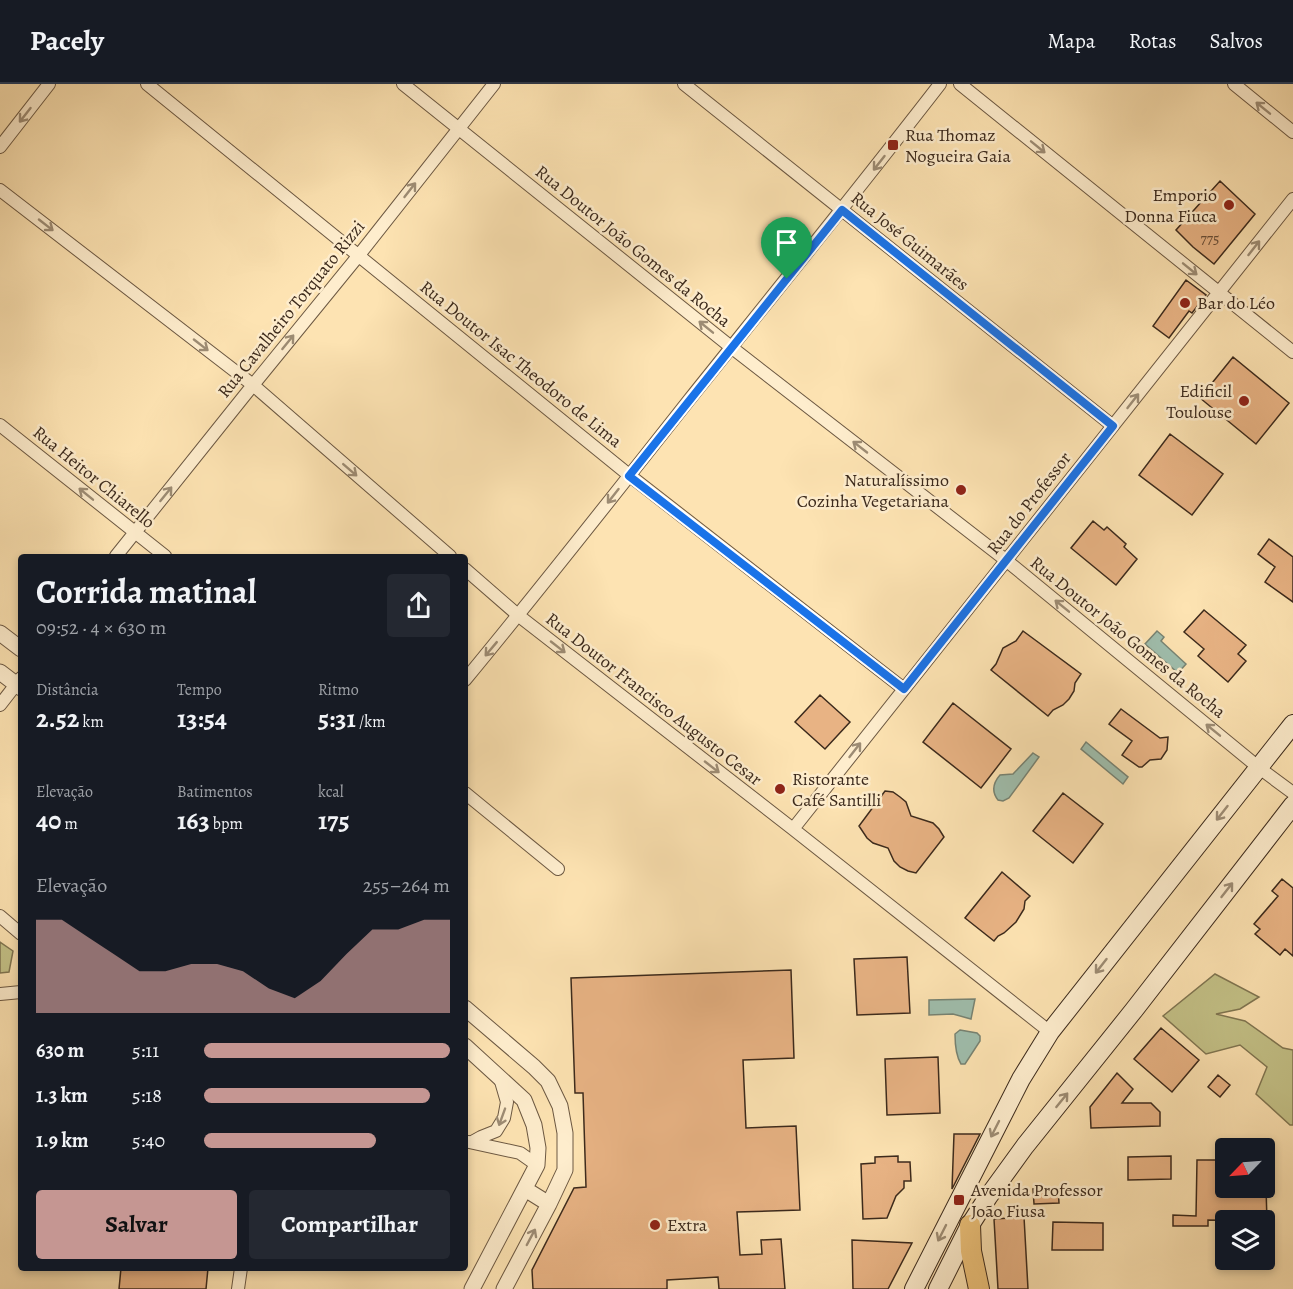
<!DOCTYPE html>
<html lang="pt">
<meta charset="utf-8">
<style>
:root{--surface:#171b24;--page:#242831;--text:#f1f3f6;--muted:#9ea1a6;--line:#363941;--accent:#c59692}
body{margin:0;font-family:Alegreya,serif;background:var(--page);color:var(--text);height:100vh;display:flex;flex-direction:column;font-size:22px;white-space:nowrap}
*{box-sizing:border-box;margin:0}
p{font-size:20px;color:var(--muted)}
.icon{flex:none;width:33px;height:33px;fill:none;stroke:currentColor;stroke-width:2;stroke-linecap:round;stroke-linejoin:round}
.map{position:relative;flex:1;overflow:hidden}
.sheet{position:absolute;left:18px;top:470px;width:450px;height:717px;display:flex;flex-direction:column;background:var(--surface);border-radius:6px;box-shadow:0 3px 9px #0003}
.sheet>*{flex:none}
.needle{width:39px;rotate:245deg}
.fabs{position:absolute;left:1215px;top:1054px;display:grid;gap:12px}
.fabs a{display:grid;place-items:center;width:60px;height:60px;border-radius:6px;background:var(--surface);box-shadow:0 3px 9px #0003;font-size:30px}
.pin{position:absolute;display:grid;place-items:center;width:51px;height:51px;color:#fff;margin:-62px -26px;border-radius:50% 50% 50% 0;rotate:-45deg;box-shadow:0 0 6px #0007}
.pin .icon{rotate:45deg}
.round{display:grid;place-items:center;flex:none;width:63px;height:63px;border-radius:6px;background:var(--page)}
.overview{display:flex;align-items:center;justify-content:space-between;height:102px;padding:0 18px}
h1{font-size:33px;font-weight:600;line-height:45px}
.figures{display:grid;grid-template-columns:repeat(3,1fr);gap:9px;height:102px;padding:6px 18px}
.figures div{display:grid;align-content:center}
.figures b{font-size:26px;font-weight:600}
.figures small{font-size:16px;font-weight:400}
.figures p{font-size:16px}
.chart{height:168px;padding:12px 18px}
.chart p{display:flex;justify-content:space-between}
.chart svg{width:100%;height:108px;margin-top:6px;fill:var(--accent);opacity:.7}
.action{display:flex;gap:12px;margin-top:auto;padding:12px 18px}
.action a{flex:1;height:69px;border-radius:6px;background:var(--accent);color:#111;font-size:24px;font-weight:600;line-height:69px;text-align:center}
.action a+a{background:var(--page);color:var(--text)}
ul{padding:0 18px;list-style:none;font-size:20px}
li{display:grid;grid-template-columns:96px 72px 1fr;align-items:center;height:45px}
li i{height:15px;border-radius:8px;background:var(--accent)}
header{display:flex;align-items:center;gap:36px;box-sizing:border-box;height:84px;padding:0 30px;background:var(--surface);border-bottom:2px solid var(--line)}
header strong{font-size:28px}
nav{display:flex;gap:33px;margin-inline-start:auto;font-size:21px}
.map>svg:first-child{display:block}
.green{fill:#c4c288;stroke:#807652;stroke-width:1.5}
.water{fill:#9fbead;stroke:#778373;stroke-width:1.5}
.building{fill:#e8b384;stroke:#3c2a1c;stroke-width:1.5}
.lines{fill:none;stroke-linecap:round;stroke-linejoin:round}
.minor-casing{stroke:#6c5842;stroke-width:14}
.tertiary-casing{stroke:#6c5842;stroke-width:17}
.secondary-casing{stroke:#3c2a1c;stroke-width:20}
.primary-casing{stroke:#3c2a1c;stroke-width:22}
.minor{stroke:#feedcd;stroke-width:12}
.tertiary{stroke:#feedcd;stroke-width:15}
.secondary{stroke:#feedcd;stroke-width:18}
.primary{stroke:#eec279;stroke-width:20}
.oneway{stroke:#9d8c74}
.route-casing{stroke:#fff;stroke-width:12}
.route{stroke:#1a73e8;stroke-width:8}
.poi-dot{fill:#8f2418;stroke:#feedcd;stroke-width:2}
.labels{text-anchor:middle;stroke-width:5;stroke-linejoin:round;paint-order:stroke}
.number-label{font-size:15px;fill:#674c36}
.poi-label{font-size:18px;fill:#3c2a1c;stroke:#feedcd;text-anchor:start}
.street-label{font-size:18px;fill:#3c2a1c;stroke:#feedcd}
</style>
<header>
<strong>Pacely</strong>
<nav><a>Mapa</a><a>Rotas</a><a>Salvos</a></nav>
</header>
<div class="map">
<svg width="1293" height="1205" viewBox="0 0 1293 1205">
<rect width="100%" height="100%" fill="#fde3b2"/>
<filter id="stains"><feTurbulence type="fractalNoise" baseFrequency=".00333" numOctaves="4"/><feColorMatrix values="0 0 0 0 .2 0 0 0 0 .09 0 0 0 0 .02 0 0 0 .5 -.17"/></filter>
<radialGradient id="worn" r=".72"><stop offset=".6" stop-color="#630" stop-opacity="0"/><stop offset="1" stop-color="#630" stop-opacity=".3"/></radialGradient>
<path class="green" d="M 0,858 L 13,867 L 9,888 L 0,889 Z
M 1215,890 L 1259,913 L 1240,925 L 1216,930 L 1245,937 L 1283,964 L 1293,966 L 1293,1041 L 1290,1041 L 1256,1010 L 1267,983 L 1240,961 L 1206,970 L 1163,932 Z"/>
<path class="water" d="M 1157,547 L 1164,553 L 1161,557 L 1186,580 L 1178,589 L 1145,560 Z
M 1086,658 L 1128,693 L 1123,700 L 1081,665 Z
M 1033,669 L 1039,673 L 1009,714 L 1003,717 L 998,716 C 991,707 993,699 1000,691 L 1013,690 Z
M 975,915 L 971,935 L 953,930 L 929,931 L 929,916 Z
M 960,946 L 977,949 L 980,952 L 980,957 L 965,980 L 961,980 C 956,972 955,959 955,950 Z"/>
<path class="building" d="M 1220,97 L 1255,130 L 1214,180 L 1193,163 L 1176,146 Z
M 1186,196 L 1206,211 L 1192,229 L 1189,227 L 1169,254 L 1153,242 Z
M 1233,273 L 1289,319 L 1256,360 L 1200,314 Z
M 1170,350 L 1223,390 L 1192,431 L 1139,391 Z
M 1093,437 L 1104,446 L 1107,443 L 1126,460 L 1124,463 L 1137,475 L 1116,501 L 1071,464 Z
M 1269,455 L 1293,473 L 1293,518 L 1265,498 L 1275,483 L 1258,470 Z
M 1204,526 L 1246,561 L 1238,570 L 1246,577 L 1228,598 L 1198,572 L 1204,565 L 1184,548 Z
M 1023,547 L 1081,590 L 1075,599 L 1074,607 L 1069,615 L 1063,621 L 1053,626 L 1048,632 L 991,586 L 996,580 L 1003,564 L 1016,557 Z
M 820,611 L 850,638 L 825,665 L 795,638 Z
M 953,619 L 1011,665 L 981,704 L 923,658 Z
M 1121,625 L 1160,654 L 1168,653 L 1167,666 L 1161,675 L 1150,676 L 1142,683 L 1139,683 L 1122,671 L 1132,657 L 1109,640 Z
M 885,707 L 893,708 L 900,713 L 906,718 L 911,732 L 933,739 L 939,745 L 944,753 L 916,789 L 908,787 L 900,783 L 894,777 L 888,764 L 873,759 L 867,754 L 859,742 Z
M 1063,709 L 1103,740 L 1073,779 L 1033,747 Z
M 1002,788 L 1030,812 L 1025,817 L 1024,825 L 1016,838 L 1004,849 L 998,852 L 994,857 L 965,834 Z
M 1282,795 L 1293,804 L 1293,872 L 1285,865 L 1280,871 L 1255,850 L 1260,845 L 1254,840 L 1278,812 L 1272,807 Z
M 907,873 L 910,929 L 857,931 L 854,875 Z
M 791,886 L 794,974 L 743,976 L 746,1044 L 796,1042 L 800,1126 L 737,1128 L 740,1171 L 762,1170 L 761,1156 L 781,1155 L 785,1205 L 719,1205 L 718,1193 L 667,1196 L 667,1205 L 533,1205 L 532,1186 L 574,1104 L 586,1103 L 583,1009 L 575,1009 L 571,894 Z
M 1161,944 L 1199,976 L 1172,1008 L 1134,975 Z
M 938,973 L 940,1029 L 887,1031 L 885,975 Z
M 1117,989 L 1133,1005 L 1122,1019 L 1151,1019 L 1160,1028 L 1160,1042 L 1091,1044 L 1090,1023 Z
M 1218,991 L 1230,1001 L 1220,1013 L 1208,1003 Z
M 954,1050 L 980,1050 L 952,1105 Z
M 898,1072 L 898,1078 L 910,1078 L 911,1097 L 904,1097 L 904,1104 L 896,1112 L 887,1134 L 863,1135 L 861,1080 L 875,1079 L 875,1073 Z
M 1171,1072 L 1171,1095 L 1128,1096 L 1128,1073 Z
M 1197,1076 L 1226,1076 L 1226,1104 L 1266,1104 L 1267,1137 L 1208,1136 L 1208,1142 L 1173,1142 L 1173,1131 L 1196,1132 Z
M 1058,1104 L 1059,1119 L 1034,1120 L 1033,1105 Z
M 1024,1133 L 1028,1205 L 998,1205 L 994,1135 Z
M 1053,1138 L 1103,1139 L 1103,1166 L 1052,1166 Z
M 852,1156 L 912,1159 L 888,1205 L 853,1205 Z
M 121,1184 L 208,1184 L 206,1205 L 119,1205 Z"/>
<g class="lines">
<defs>
<path id="minor" d="M 147,0 L 629,391 L 904,605
M 403,0 L 731,263 L 1007,477 L 1258,683 L 1293,709
M 684,0 L 1113,342
M 960,0 L 1293,268
M 1234,0 L 1293,48
M 0,63 L 49,0
M 0,106 L 253,301 L 450,472
M 0,341 L 165,472
M 116,472 L 253,301 L 359,171 L 494,0
M 465,485 L 519,532 L 793,745 L 1050,948
M 465,596 C 541,504 615,410 689,316 C 773,211 858,106 940,0
M 0,621 L 21,594
M 465,709 L 558,785
M 793,745 L 1293,115
M 0,832 L 21,850
M 0,910 L 21,908
M 469,1058 L 520,1069 L 537,1081
M 472,1058 L 481,1053 L 496,1047 L 504,1034 L 507,1018 L 500,994
M 238,1205 L 241,1184"/>
<path id="tertiary" d="M 0,549 L 21,565
M 0,588 L 21,604
M 465,924 L 534,983 L 548,997 L 560,1022 L 565,1049 L 565,1086 L 549,1120 L 504,1205
M 465,962 L 524,1016 L 534,1041 L 538,1064 L 537,1081 L 472,1205
M 525,1105 L 549,1120"/>
<path id="secondary" d="M 914,1205 L 1021,995 L 1050,948 L 1293,640
M 938,1205 L 970,1141 L 988,1113 L 1025,1062 L 1134,926 L 1293,721"/>
<path id="primary" d="M 970,1141 L 971,1167 L 979,1205"/>
</defs>
<use href="#minor" class="minor-casing"/>
<use href="#tertiary" class="tertiary-casing"/>
<use href="#secondary" class="secondary-casing"/>
<use href="#primary" class="primary-casing"/>
<use href="#minor" class="minor"/>
<use href="#tertiary" class="tertiary"/>
<use href="#secondary" class="secondary"/>
<use href="#primary" class="primary"/>
</g>
<defs><path id="oneway-shaft" d="M-6 0H5M1.5-3L5.5 0L1.5 3" fill="none" stroke-width="1.6" stroke-linecap="round" stroke-linejoin="round" transform="scale(1.5)"/></defs>
<g class="oneway">
<use href="#oneway-shaft" transform="translate(1263 24) rotate(-141)"/>
<use href="#oneway-shaft" transform="translate(25 31) rotate(128)"/>
<use href="#oneway-shaft" transform="translate(1038 63) rotate(39)"/>
<use href="#oneway-shaft" transform="translate(879 79) rotate(128)"/>
<use href="#oneway-shaft" transform="translate(410 106) rotate(-52)"/>
<use href="#oneway-shaft" transform="translate(46 141) rotate(38)"/>
<use href="#oneway-shaft" transform="translate(1254 164) rotate(-52)"/>
<use href="#oneway-shaft" transform="translate(1190 185) rotate(39)"/>
<use href="#oneway-shaft" transform="translate(706 243) rotate(-141)"/>
<use href="#oneway-shaft" transform="translate(288 258) rotate(-51)"/>
<use href="#oneway-shaft" transform="translate(201 261) rotate(38)"/>
<use href="#oneway-shaft" transform="translate(1133 317) rotate(-52)"/>
<use href="#oneway-shaft" transform="translate(860 363) rotate(-142)"/>
<use href="#oneway-shaft" transform="translate(350 386) rotate(41)"/>
<use href="#oneway-shaft" transform="translate(86 410) rotate(-141)"/>
<use href="#oneway-shaft" transform="translate(166 410) rotate(-51)"/>
<use href="#oneway-shaft" transform="translate(613 412) rotate(128)"/>
<use href="#oneway-shaft" transform="translate(1062 522) rotate(-141)"/>
<use href="#oneway-shaft" transform="translate(558 563) rotate(38)"/>
<use href="#oneway-shaft" transform="translate(491 565) rotate(130)"/>
<use href="#oneway-shaft" transform="translate(1213 646) rotate(-141)"/>
<use href="#oneway-shaft" transform="translate(855 666) rotate(-52)"/>
<use href="#oneway-shaft" transform="translate(712 683) rotate(38)"/>
<use href="#oneway-shaft" transform="translate(1222 729) rotate(128)"/>
<use href="#oneway-shaft" transform="translate(1227 806) rotate(-52)"/>
<use href="#oneway-shaft" transform="translate(1101 882) rotate(128)"/>
<use href="#oneway-shaft" transform="translate(1062 1016) rotate(-51)"/>
<use href="#oneway-shaft" transform="translate(502 1033) rotate(110)"/>
<use href="#oneway-shaft" transform="translate(995 1045) rotate(117)"/>
<use href="#oneway-shaft" transform="translate(942 1149) rotate(117)"/>
<use href="#oneway-shaft" transform="translate(531 1153) rotate(-62)"/>
</g>
<g class="lines">
<defs>
<path id="route" d="M 842,126 L 1113,342 L 904,605 L 629,392 Z"/>
</defs>
<use href="#route" class="route-casing"/>
<use href="#route" class="route"/>
</g>
<g class="poi-dot">
<rect x="887" y="55" width="12" height="12" rx="3"/>
<circle cx="1229" cy="121" r="6"/>
<circle cx="1185" cy="219" r="6"/>
<circle cx="1244" cy="317" r="6"/>
<circle cx="961" cy="406" r="6"/>
<circle cx="780" cy="705" r="6"/>
<rect x="953" y="1110" width="12" height="12" rx="3"/>
<circle cx="655" cy="1141" r="6"/>
</g>
<g class="labels">
<g class="number-label">
<text x="1210" y="160">775</text>
</g>
<g class="poi-label">
<text x="905" y="57">Rua Thomaz<tspan x="905" dy="21">Nogueira Gaia</tspan></text>
<text x="1217" y="117" text-anchor="end">Emporio<tspan x="1217" dy="21">Donna Fiuca</tspan></text>
<text x="1197" y="225">Bar do Léo</text>
<text x="1232" y="313" text-anchor="end">Edificil<tspan x="1232" dy="21">Toulouse</tspan></text>
<text x="949" y="402" text-anchor="end">Naturalíssimo<tspan x="949" dy="21">Cozinha Vegetariana</tspan></text>
<text x="792" y="701">Ristorante<tspan x="792" dy="21">Café Santilli</tspan></text>
<text x="971" y="1112">Avenida Professor<tspan x="971" dy="21">João Fiusa</tspan></text>
<text x="667" y="1147">Extra</text>
</g>
<g class="street-label">
<text transform="translate(910 157) rotate(39)" y="6">Rua José Guimarães</text>
<text transform="translate(633 162) rotate(39)" y="6">Rua Doutor João Gomes da Rocha</text>
<text transform="translate(291 225) rotate(-51)" y="6">Rua Cavalheiro Torquato Rizzi</text>
<text transform="translate(521 280) rotate(39)" y="6">Rua Doutor Isac Theodoro de Lima</text>
<text transform="translate(94 393) rotate(39)" y="6">Rua Heitor Chiarello</text>
<text transform="translate(1029 419) rotate(-52)" y="6">Rua do Professor</text>
<text transform="translate(1128 553) rotate(39)" y="6">Rua Doutor João Gomes da Rocha</text>
<text transform="translate(654 615) rotate(38)" y="6">Rua Doutor Francisco Augusto Cesar</text>
</g>
</g>
<rect width="100%" height="100%" filter="url(#stains)"/>
<rect width="100%" height="100%" fill="url(#worn)"/>
</svg>
<div class="fabs">
<a><svg class="needle" viewBox="-14 -14 28 28"><path d="M0-13l5 13h-10z" fill="#e53935"/><path d="M0 13l5-13h-10z" fill="#9ea1a6"/></svg></a>
<a><svg class="icon" aria-label="layers" viewBox="0 0 24 24"><path d="M12 4l9 5-9 5-9-5zM3 14l9 5 9-5"/></svg></a>
</div>
<div class="pin" style="left:787px;top:195px;background:#1e9e55"><svg class="icon" aria-label="arrive" viewBox="0 0 24 24"><path d="M6 21V4h12l-3 4 3 4H6"/></svg></div>
<section class="sheet">
<div class="overview"><div><h1>Corrida matinal</h1><p>09:52 · 4 × 630 m</p></div><a class="round"><svg class="icon" aria-label="share" viewBox="0 0 24 24"><path d="M12 15V3M7 8l5-5 5 5M5 13v7h14v-7"/></svg></a></div>
<div class="figures">
<div><p>Distância</p><b>2.52<small> km</small></b></div>
<div><p>Tempo</p><b>13:54</b></div>
<div><p>Ritmo</p><b>5:31<small> /km</small></b></div>
</div>
<div class="figures">
<div><p>Elevação</p><b>40<small> m</small></b></div>
<div><p>Batimentos</p><b>163<small> bpm</small></b></div>
<div><p>kcal</p><b>175</b></div>
</div>
<div class="chart"><p><span>Elevação</span>255–264 m</p>
<svg viewBox="0 0 160 44" preserveAspectRatio="none"><path d="M0 44V6L10 6L20 13L30 20L40 27L50 27L60 24L70 24L80 27L90 34L100 38L110 31L120 20L130 10L140 10L150 6L160 6V44z"/></svg>
</div>
<ul>
<li><b>630 m</b>5:11<i style="width:100%"></i></li>
<li><b>1.3 km</b>5:18<i style="width:92%"></i></li>
<li><b>1.9 km</b>5:40<i style="width:70%"></i></li>
</ul>
<div class="action"><a>Salvar</a><a>Compartilhar</a></div>
</section>
</div>
